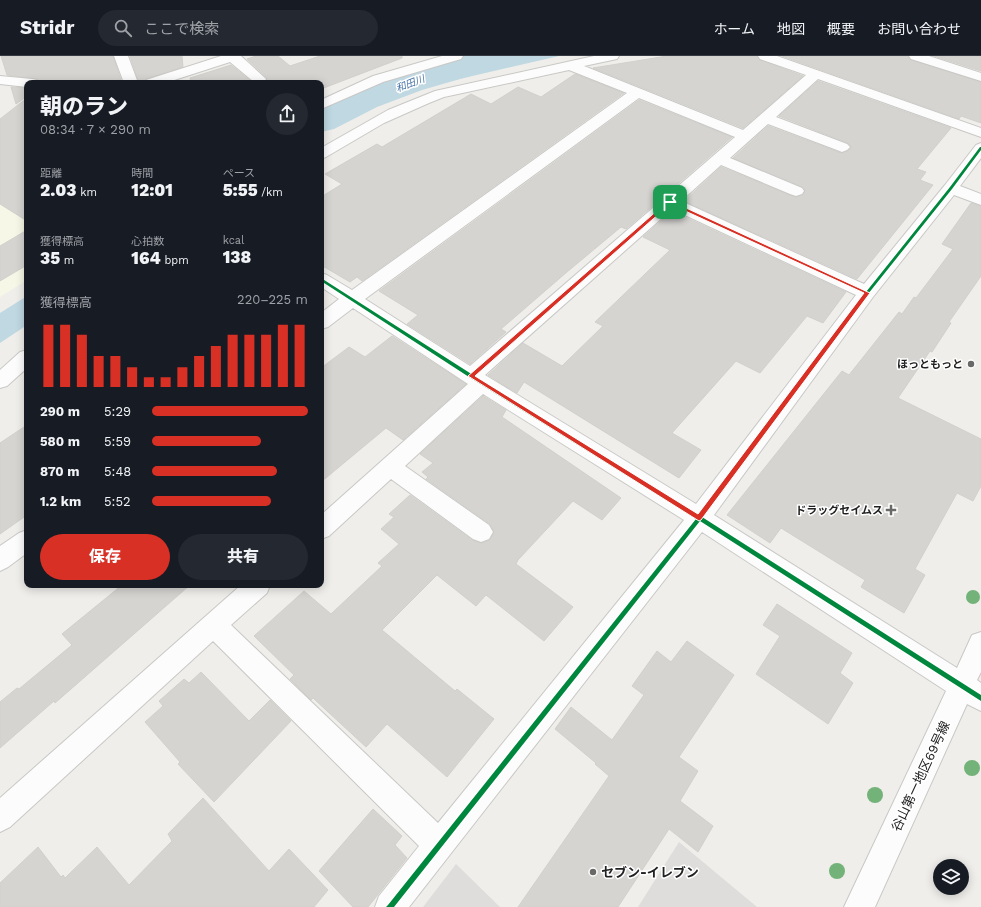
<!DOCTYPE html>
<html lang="ja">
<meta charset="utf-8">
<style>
:root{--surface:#171b24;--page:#242831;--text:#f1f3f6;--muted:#9ea1a6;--line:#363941;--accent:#d93025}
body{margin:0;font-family:"Work Sans","Noto Sans JP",sans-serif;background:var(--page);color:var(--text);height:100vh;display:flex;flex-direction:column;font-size:15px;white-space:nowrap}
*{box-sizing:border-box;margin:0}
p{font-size:13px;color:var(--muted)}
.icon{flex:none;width:22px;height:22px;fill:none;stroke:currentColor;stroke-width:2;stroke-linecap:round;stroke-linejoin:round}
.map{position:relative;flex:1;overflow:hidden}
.side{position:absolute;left:24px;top:24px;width:300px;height:508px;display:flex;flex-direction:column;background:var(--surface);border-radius:8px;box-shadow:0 2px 10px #0003}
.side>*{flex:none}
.buttons{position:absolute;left:933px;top:803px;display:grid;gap:8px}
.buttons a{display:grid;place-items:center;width:36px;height:36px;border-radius:50%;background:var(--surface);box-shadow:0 2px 10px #0003;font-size:20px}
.pin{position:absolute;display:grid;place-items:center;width:34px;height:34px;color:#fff;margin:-17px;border-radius:8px;box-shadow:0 2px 6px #0006}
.round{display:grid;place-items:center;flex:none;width:42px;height:42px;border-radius:21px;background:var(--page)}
.overview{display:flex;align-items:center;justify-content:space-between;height:68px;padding:0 16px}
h1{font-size:22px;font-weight:800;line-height:30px}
.figures{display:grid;grid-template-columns:repeat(3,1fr);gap:6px;height:68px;padding:4px 16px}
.figures div{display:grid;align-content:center}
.figures b{font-size:17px;font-weight:800}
.figures small{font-size:11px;font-weight:400}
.figures p{font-size:11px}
.chart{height:112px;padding:8px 16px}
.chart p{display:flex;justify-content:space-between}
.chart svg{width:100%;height:72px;margin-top:4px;stroke:var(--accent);stroke-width:6}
.cta{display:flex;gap:8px;margin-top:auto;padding:8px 16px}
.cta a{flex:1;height:46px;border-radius:24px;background:var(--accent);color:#fff;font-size:16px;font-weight:800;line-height:46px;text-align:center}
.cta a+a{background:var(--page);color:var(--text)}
ul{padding:0 16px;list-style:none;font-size:13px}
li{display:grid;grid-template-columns:64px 48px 1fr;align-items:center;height:30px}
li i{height:10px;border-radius:5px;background:var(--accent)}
header{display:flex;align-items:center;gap:24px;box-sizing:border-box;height:56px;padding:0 20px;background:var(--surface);border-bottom:1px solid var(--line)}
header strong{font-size:19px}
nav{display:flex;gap:22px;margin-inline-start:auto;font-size:14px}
.search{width:280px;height:36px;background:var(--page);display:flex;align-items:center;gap:10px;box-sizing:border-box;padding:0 14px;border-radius:22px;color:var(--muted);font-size:15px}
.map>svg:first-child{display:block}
.residential{fill:#dedddb}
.education{fill:#f7f7e7}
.water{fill:#bfd8e2}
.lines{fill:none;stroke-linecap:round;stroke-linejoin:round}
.river{fill:#bfd8e2;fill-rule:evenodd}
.building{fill:#d6d4d1;stroke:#d2d0cb}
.minor-casing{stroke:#c8c8c6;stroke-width:2}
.minor{fill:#fdfcfc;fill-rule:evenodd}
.cycleway-casing{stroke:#fff;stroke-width:3}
.cycleway{fill:#00873e;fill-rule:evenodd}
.tree{fill:#73b279}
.route{fill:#d93025;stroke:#fff;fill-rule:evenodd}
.poi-dot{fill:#696967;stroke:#fff;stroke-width:1.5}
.labels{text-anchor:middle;stroke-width:3;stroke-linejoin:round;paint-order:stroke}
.far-water-label{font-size:10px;font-style:italic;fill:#4a75a9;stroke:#fff}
.poi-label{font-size:11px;font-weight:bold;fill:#212121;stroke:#fff;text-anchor:end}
.near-street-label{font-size:13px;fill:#212121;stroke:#fff}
.near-poi-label{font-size:13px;font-weight:bold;fill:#212121;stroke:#fff;text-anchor:start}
</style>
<header>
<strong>Stridr</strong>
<div class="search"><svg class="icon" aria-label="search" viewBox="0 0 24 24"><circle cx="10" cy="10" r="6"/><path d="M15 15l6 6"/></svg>ここで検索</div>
<nav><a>ホーム</a><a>地図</a><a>概要</a><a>お問い合わせ</a></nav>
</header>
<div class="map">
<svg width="981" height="851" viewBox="0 0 981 851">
<rect width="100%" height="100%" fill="#efeeea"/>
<path class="residential" d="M 679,786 L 757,851 L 638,851 Z
M 456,808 L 500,851 L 423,851 Z"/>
<path class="education" d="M 0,103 L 27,109 L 27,224 L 0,241 Z"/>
<path class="water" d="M 506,0 L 559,0 L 425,31 L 365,53 L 321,77 L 321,62 L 356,44 L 414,21 Z
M 27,240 L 27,269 L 0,287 L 0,257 Z"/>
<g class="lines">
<path class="river" d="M 462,0 L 520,0 L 515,7 L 422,34 L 377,51 L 334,73 L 321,76 L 321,50 L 374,27 Z"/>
</g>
<path class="building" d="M 1,0 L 113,0 L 122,27 L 40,27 L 37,23 L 7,19 Z
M 130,0 L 182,0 L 183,11 L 146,23 L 143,27 L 139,27 Z
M 256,0 L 278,0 L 290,10 L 320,0 L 402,0 L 402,2 L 321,33 L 321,27 L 265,27 L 267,22 L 247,3 Z
M 667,0 L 757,0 L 760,4 L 803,20 L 743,72 L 593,12 Z
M 782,0 L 908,0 L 911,4 L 981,26 L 981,67 L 961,60 L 959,63 Z
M 934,0 L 981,0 L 981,15 Z
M 231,9 L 253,27 L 191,27 L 190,22 Z
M 575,18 L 624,37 L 362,225 L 357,221 L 350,226 L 321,209 L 321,141 L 342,128 L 325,118 L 377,88 L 382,91 L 471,38 L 491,48 L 518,31 L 541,41 Z
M 818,25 L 951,72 L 917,113 L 926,116 L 920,124 L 933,129 L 857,223 L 684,145 L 721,111 L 790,139 L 796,141 L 803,139 L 805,134 L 803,131 L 733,102 L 768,70 L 841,97 L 848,95 L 852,91 L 848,87 L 779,60 Z
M 11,31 L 27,32 L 27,40 L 16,48 Z
M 27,42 L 27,165 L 0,148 L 0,63 Z
M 639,44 L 732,81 L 626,173 L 621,171 L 567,216 L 501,273 L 506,276 L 470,308 L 407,268 L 418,259 L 379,235 Z
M 971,147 L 981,150 L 981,220 L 949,266 L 951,267 L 932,296 L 930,295 L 898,342 L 981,383 L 981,430 L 973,445 L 957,437 L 915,513 L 925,519 L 904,557 L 861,531 L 865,524 L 781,472 L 770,487 L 727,459 L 842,315 L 849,319 L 899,256 L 902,258 L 914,241 L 916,242 L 953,193 L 942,188 Z
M 672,155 L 846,236 L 823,267 L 807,260 L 760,317 L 736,305 L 672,377 L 701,394 L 679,422 L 524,326 L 517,337 L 488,319 L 523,287 L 562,310 L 603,270 L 595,266 L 670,194 L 643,181 Z
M 27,174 L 27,209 L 0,225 L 0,190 Z
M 392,280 L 466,328 L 403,384 L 386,372 L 321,426 L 321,312 L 349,291 L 365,301 Z
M 483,340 L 506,354 L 502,361 L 621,442 L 602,464 L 573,445 L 518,504 L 516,508 L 573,551 L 544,585 L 486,539 L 476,550 L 437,519 L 382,574 L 455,635 L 457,633 L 494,663 L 447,721 L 387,668 L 366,691 L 313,642 L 311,644 L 290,623 L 294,619 L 254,580 L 304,535 L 331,558 L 382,510 L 378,507 L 399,488 L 381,473 L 394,461 L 389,458 L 410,439 L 472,484 L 482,487 L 490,484 L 494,475 L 490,468 L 426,423 L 428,421 L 422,416 L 433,407 L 420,398 Z
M 27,369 L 27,459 L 0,478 L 0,387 Z
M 122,529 L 190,529 L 55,647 L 54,645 L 0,692 L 0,646 L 17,632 L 19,633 L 72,589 L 62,578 Z
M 777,548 L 852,597 L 840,617 L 853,627 L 828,668 L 756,618 L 780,580 L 763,569 Z
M 687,585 L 734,619 L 679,701 L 698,715 L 680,745 L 713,770 L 698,796 L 669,773 L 618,851 L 518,851 L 609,720 L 595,708 L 596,707 L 555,673 L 571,651 L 612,684 L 644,639 L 632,630 L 657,595 L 671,606 Z
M 201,616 L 249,665 L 270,644 L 291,665 L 214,746 L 178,708 L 180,706 L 145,666 L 163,650 L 159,645 L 184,623 L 189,627 Z
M 203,742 L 269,815 L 289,793 L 328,834 L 314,851 L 0,851 L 0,827 L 38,791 L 61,821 L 63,819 L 65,822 L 97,791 L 129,829 L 172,785 L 168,778 Z
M 373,753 L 402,780 L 395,789 L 407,802 L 368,851 L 353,851 L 319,815 Z"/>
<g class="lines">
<defs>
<path id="minor" d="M 114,0 L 128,0 L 138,27 L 124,27 Z
M 221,0 L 241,0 L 266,23 L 264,26 L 254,26 L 230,6 L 165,27 L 144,27 L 146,24 Z
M 442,0 L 463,0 L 461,3 L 383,26 L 321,53 L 321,44 L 373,20 Z
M 594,0 L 619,0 L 617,3 L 584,10 L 743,74 L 806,19 L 760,3 L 758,0 L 777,0 L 981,72 L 981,81 L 818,23 L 776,61 L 847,88 L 850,91 L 847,94 L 842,96 L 837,94 L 768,68 L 730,102 L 802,132 L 804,135 L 802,138 L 796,140 L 790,138 L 721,109 L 681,145 L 864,228 L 945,129 L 976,89 L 981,87 L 981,102 L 960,130 L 981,138 L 981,149 L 954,139 L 873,241 L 714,459 L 957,612 L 972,579 L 981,576 L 981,616 L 977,624 L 981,627 L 981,655 L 967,648 L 875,851 L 844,851 L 946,635 L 702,476 L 409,851 L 375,851 L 379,840 L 419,790 L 213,585 L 10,771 L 0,776 L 0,742 L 241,529 L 270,529 L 267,537 L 231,569 L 438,767 L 684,464 L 483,338 L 405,410 L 489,469 L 493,476 L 489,483 L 481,486 L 473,483 L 391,423 L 329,480 L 321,483 L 321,459 L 468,328 L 353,252 L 328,271 L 321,273 L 321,257 L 339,243 L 321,231 L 321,217 L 327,219 L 352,234 L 627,37 L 569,14 L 444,41 L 429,47 L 384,67 L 326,101 L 321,103 L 321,92 L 388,54 L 435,35 ZM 639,42 L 735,81 L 470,310 L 365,243 ZM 672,153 L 856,239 L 696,448 L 485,319 Z
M 909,0 L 929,0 L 981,17 L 981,25 L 911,3 Z
M 0,20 L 32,23 L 37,24 L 39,27 L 27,27 L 27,31 L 0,28 Z
M 27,294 L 27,312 L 7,330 L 0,332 L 0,314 L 20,296 Z
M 27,474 L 27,497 L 8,511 L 0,515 L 0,490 L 19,477 Z"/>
</defs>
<use href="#minor" class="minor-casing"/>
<use href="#minor" class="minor"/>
<defs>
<path id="cycleway" d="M 980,91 L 981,91 L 981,94 L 952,133 L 868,238 L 702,461 L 981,639 L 981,645 L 700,465 L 394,851 L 386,851 L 388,849 L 696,463 L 469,321 L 321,225 L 321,222 L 473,319 L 698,459 L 866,236 L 950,131 Z"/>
</defs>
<use href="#cycleway" class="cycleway-casing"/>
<use href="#cycleway" class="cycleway"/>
</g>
<g class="tree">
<circle cx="973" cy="541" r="7"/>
<circle cx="972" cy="712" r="8"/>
<circle cx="875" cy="739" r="8"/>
<circle cx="837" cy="815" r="8"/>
</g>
<path class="route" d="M 668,145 L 671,145 L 870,237 L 701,464 L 699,465 L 468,320 ZM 670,148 L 864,237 L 698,458 L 475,320 Z"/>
<g class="poi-dot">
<circle cx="971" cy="308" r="4"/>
<path d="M889 448h4v4h4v4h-4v4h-4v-4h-4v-4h4z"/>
<circle cx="593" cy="816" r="4"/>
</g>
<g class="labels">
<g class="far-water-label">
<text transform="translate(410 27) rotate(-21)" y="4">和田川</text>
</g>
<g class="poi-label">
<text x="963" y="312">ほっともっと</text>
<text x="883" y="458">ドラッグセイムス</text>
</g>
<g class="near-street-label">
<text transform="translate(920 720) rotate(-65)" y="5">谷山第一地区69号線</text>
</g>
<g class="near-poi-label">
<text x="601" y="821">セブン-イレブン</text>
</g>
</g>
</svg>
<div class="buttons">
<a><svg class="icon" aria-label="layers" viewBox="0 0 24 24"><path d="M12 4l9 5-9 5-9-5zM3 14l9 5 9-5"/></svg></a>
</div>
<div class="pin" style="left:670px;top:146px;background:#1e9e55"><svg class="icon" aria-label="arrive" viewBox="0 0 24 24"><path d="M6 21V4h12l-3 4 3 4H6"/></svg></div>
<section class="side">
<div class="overview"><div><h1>朝のラン</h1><p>08:34 · 7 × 290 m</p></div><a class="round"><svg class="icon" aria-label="share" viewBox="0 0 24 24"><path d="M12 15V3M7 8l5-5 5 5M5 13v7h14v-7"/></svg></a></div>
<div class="figures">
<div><p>距離</p><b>2.03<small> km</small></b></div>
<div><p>時間</p><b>12:01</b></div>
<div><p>ペース</p><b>5:55<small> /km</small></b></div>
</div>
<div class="figures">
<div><p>獲得標高</p><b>35<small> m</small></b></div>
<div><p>心拍数</p><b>164<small> bpm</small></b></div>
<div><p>kcal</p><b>138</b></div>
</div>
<div class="chart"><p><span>獲得標高</span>220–225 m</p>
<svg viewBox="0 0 160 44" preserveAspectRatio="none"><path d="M5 44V6M15 44V6M25 44V12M35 44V25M45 44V25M55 44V32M65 44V38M75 44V38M85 44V32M95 44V25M105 44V19M115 44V12M125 44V12M135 44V12M145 44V6M155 44V6"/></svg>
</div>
<ul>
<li><b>290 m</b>5:29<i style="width:100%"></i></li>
<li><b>580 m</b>5:59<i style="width:70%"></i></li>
<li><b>870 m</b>5:48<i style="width:80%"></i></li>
<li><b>1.2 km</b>5:52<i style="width:76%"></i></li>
</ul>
<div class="cta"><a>保存</a><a>共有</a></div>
</section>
</div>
